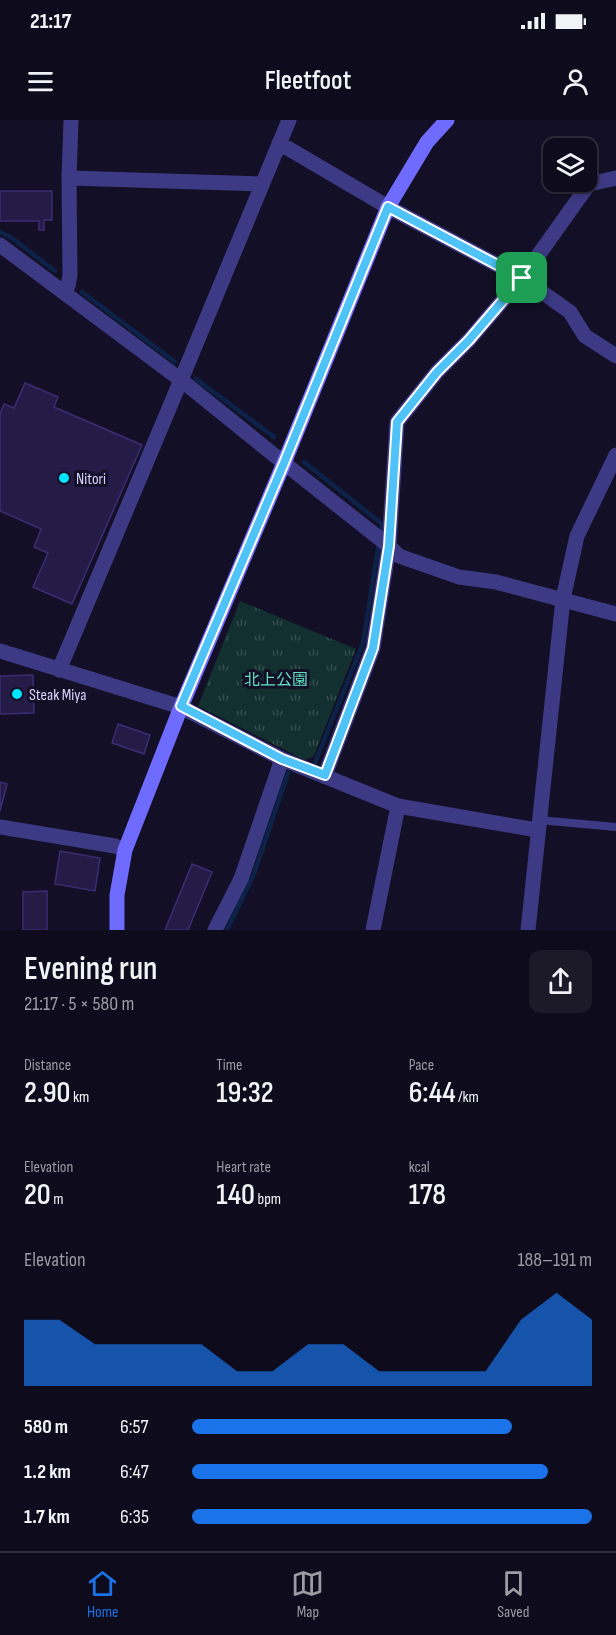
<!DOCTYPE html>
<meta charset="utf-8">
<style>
:root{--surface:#0e0b1c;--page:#1c1929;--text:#f1f3f6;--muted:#9b9ba3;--line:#2e2b3b;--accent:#1a73e8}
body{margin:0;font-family:"Sofia Sans Condensed","Noto Sans JP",sans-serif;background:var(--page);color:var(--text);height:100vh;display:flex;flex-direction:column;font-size:22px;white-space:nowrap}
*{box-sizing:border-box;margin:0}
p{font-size:20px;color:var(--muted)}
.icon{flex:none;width:33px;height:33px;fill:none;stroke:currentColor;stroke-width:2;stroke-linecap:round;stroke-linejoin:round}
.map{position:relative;height:810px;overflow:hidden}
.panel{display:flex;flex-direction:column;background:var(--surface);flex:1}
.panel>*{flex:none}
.buttons{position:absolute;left:543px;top:18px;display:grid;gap:12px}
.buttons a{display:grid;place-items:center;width:54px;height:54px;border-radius:12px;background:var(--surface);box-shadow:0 3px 9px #0003,0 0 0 2px var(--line);font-size:30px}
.pin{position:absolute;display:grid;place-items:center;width:51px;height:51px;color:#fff;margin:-26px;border-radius:12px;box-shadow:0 3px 9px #0006}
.round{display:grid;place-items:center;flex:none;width:63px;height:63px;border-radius:12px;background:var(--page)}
.overview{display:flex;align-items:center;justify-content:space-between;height:102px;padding:0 24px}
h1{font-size:33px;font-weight:600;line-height:45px}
.metrics{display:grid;grid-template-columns:repeat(3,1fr);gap:9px;height:102px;padding:6px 24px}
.metrics div{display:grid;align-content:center}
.metrics b{font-size:30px;font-weight:600}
.metrics small{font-size:16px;font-weight:400}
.metrics p{font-size:16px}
.chart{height:168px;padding:12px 24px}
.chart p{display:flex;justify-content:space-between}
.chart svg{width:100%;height:108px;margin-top:6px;fill:var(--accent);opacity:.7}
ul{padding:0 24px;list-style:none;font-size:20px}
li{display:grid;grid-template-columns:96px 72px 1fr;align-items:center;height:45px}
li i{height:15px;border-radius:8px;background:var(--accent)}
.status{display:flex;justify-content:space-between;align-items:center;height:42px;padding:0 30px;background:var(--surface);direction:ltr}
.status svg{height:16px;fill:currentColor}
header{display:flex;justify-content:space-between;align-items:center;height:78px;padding:0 24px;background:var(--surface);font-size:27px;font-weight:600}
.tabs{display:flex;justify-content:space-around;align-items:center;height:84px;border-top:2px solid var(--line);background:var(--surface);font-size:16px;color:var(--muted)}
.tabs a{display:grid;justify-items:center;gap:3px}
.tabs .on{color:var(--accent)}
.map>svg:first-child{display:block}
.park{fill:url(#park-tufts)}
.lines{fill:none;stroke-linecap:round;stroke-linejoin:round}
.stream{stroke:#0c2248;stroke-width:4.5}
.building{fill:#241b47;stroke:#3b2d73;stroke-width:1.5}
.lane{stroke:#3d3a85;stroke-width:8}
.street{stroke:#3d3a85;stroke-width:15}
.secondary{stroke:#6f6bff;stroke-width:15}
.route-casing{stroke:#fff;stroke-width:12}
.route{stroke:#4fc3f7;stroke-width:8}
.poi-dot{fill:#00e5ff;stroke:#130f26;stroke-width:2}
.labels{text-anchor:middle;stroke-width:6;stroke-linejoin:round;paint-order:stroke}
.poi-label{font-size:16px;fill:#d9d4ff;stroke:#130f26;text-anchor:start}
.park-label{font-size:16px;fill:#5fe0c0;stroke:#130f26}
</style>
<div class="status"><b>21:17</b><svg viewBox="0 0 49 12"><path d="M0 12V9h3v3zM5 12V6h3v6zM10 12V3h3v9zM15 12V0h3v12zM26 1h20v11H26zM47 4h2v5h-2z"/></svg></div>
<header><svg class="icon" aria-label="menu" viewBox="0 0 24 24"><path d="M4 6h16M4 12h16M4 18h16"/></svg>Fleetfoot<svg class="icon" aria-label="person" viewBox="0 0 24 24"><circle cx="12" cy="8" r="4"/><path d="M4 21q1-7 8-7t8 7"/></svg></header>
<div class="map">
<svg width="616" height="810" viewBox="0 0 616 810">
<defs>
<pattern id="park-tufts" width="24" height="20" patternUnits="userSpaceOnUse" patternTransform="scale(1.5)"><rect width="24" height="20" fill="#12302f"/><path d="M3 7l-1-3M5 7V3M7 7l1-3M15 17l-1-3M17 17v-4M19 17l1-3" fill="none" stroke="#344d4e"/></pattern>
</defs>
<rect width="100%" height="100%" fill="#130f26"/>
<path class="park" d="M 240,481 L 356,529 L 314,636 L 305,640 L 198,586 Z"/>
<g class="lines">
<path class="stream" d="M 0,112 L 12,118 L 55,151
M 82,172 L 175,242
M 196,259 L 274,317
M 304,342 L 382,404 L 380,414
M 315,643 L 363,523 L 379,422
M 227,810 L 254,754 L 288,653"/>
</g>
<path class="building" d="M 0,71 L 52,71 L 52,100 L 44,100 L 44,110 L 39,110 L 39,101 L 0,101 Z
M 25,263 L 58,277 L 54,287 L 142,325 L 72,484 L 33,467 L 48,433 L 34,427 L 41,409 L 0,391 L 0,294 L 4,284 L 14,288 Z
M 33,555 L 34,593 L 0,594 L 0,556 Z
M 118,604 L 150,615 L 144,634 L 112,623 Z
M 0,662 L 7,664 L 0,691 Z
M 60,731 L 100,738 L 95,771 L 55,764 Z
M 192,744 L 212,752 L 188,810 L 165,810 Z
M 47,771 L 47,810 L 23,810 L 23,772 Z"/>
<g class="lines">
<path class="lane" d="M 539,700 L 616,707"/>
<path class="street" d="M 279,23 L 388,87 L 522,158 L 570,192 L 585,216 L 616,236
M 69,58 L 262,64
M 0,125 L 181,260 L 284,343 L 389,426 L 399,436 L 459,457 L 496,462 L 616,494
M 63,172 L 68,166 L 70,155 L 69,58 L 71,0
M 0,531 L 181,587 L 282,639 L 398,686 L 373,810
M 59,550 L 181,260 L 289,0
M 325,655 L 373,528 L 389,426 L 397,302 L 437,252 L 469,220 L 522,158 L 589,64 L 616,58
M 398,686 L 537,710
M 0,707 L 115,726 L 125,730
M 215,810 L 241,759 L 282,639
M 528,810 L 563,479 L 577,416 L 616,335"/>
<path class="secondary" d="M 117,810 L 117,775 L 125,730 L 181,587 L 284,343 L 388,87 L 427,22 L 447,0"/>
</g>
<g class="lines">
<defs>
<path id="route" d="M 388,87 L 522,158 L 469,220 L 437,252 L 397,302 L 389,426 L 373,528 L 325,655 L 282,639 L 181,586 L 284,343 Z"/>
</defs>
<use href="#route" class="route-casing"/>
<use href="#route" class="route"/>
</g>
<g class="poi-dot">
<circle cx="64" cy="358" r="6"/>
<circle cx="17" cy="574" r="6"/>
</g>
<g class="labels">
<g class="poi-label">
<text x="76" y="364">Nitori</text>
<text x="29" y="580">Steak Miya</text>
</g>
<g class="park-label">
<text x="276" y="565">北上公園</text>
</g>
</g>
</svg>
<div class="buttons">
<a><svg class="icon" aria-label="layers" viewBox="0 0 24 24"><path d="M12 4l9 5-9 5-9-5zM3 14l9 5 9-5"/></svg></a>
</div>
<div class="pin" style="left:522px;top:158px;background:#1e9e55"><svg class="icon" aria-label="arrive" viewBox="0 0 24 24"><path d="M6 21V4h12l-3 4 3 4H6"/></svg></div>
</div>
<section class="panel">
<div class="overview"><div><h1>Evening run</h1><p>21:17 · 5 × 580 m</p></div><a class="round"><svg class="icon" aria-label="share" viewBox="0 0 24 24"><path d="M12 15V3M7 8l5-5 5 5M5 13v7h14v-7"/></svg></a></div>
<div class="metrics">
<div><p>Distance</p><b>2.90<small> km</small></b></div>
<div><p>Time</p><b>19:32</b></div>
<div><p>Pace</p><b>6:44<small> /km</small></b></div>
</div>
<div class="metrics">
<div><p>Elevation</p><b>20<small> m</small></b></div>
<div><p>Heart rate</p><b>140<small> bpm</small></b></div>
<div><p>kcal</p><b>178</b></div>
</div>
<div class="chart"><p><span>Elevation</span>188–191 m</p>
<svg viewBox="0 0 160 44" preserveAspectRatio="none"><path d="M0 44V17L10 17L20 27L30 27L40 27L50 27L60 38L70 38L80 27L90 27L100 38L110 38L120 38L130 38L140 17L150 6L160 17V44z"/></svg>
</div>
<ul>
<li><b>580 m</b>6:57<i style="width:80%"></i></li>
<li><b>1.2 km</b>6:47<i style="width:89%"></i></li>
<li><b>1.7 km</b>6:35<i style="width:100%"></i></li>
</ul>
</section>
<nav class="tabs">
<a class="on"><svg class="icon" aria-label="home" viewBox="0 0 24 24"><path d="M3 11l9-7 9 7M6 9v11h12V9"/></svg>Home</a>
<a><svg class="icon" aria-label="map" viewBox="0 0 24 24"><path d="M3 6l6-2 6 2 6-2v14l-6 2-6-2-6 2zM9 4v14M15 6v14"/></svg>Map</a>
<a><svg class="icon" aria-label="saved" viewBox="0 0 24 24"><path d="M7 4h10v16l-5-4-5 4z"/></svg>Saved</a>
</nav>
